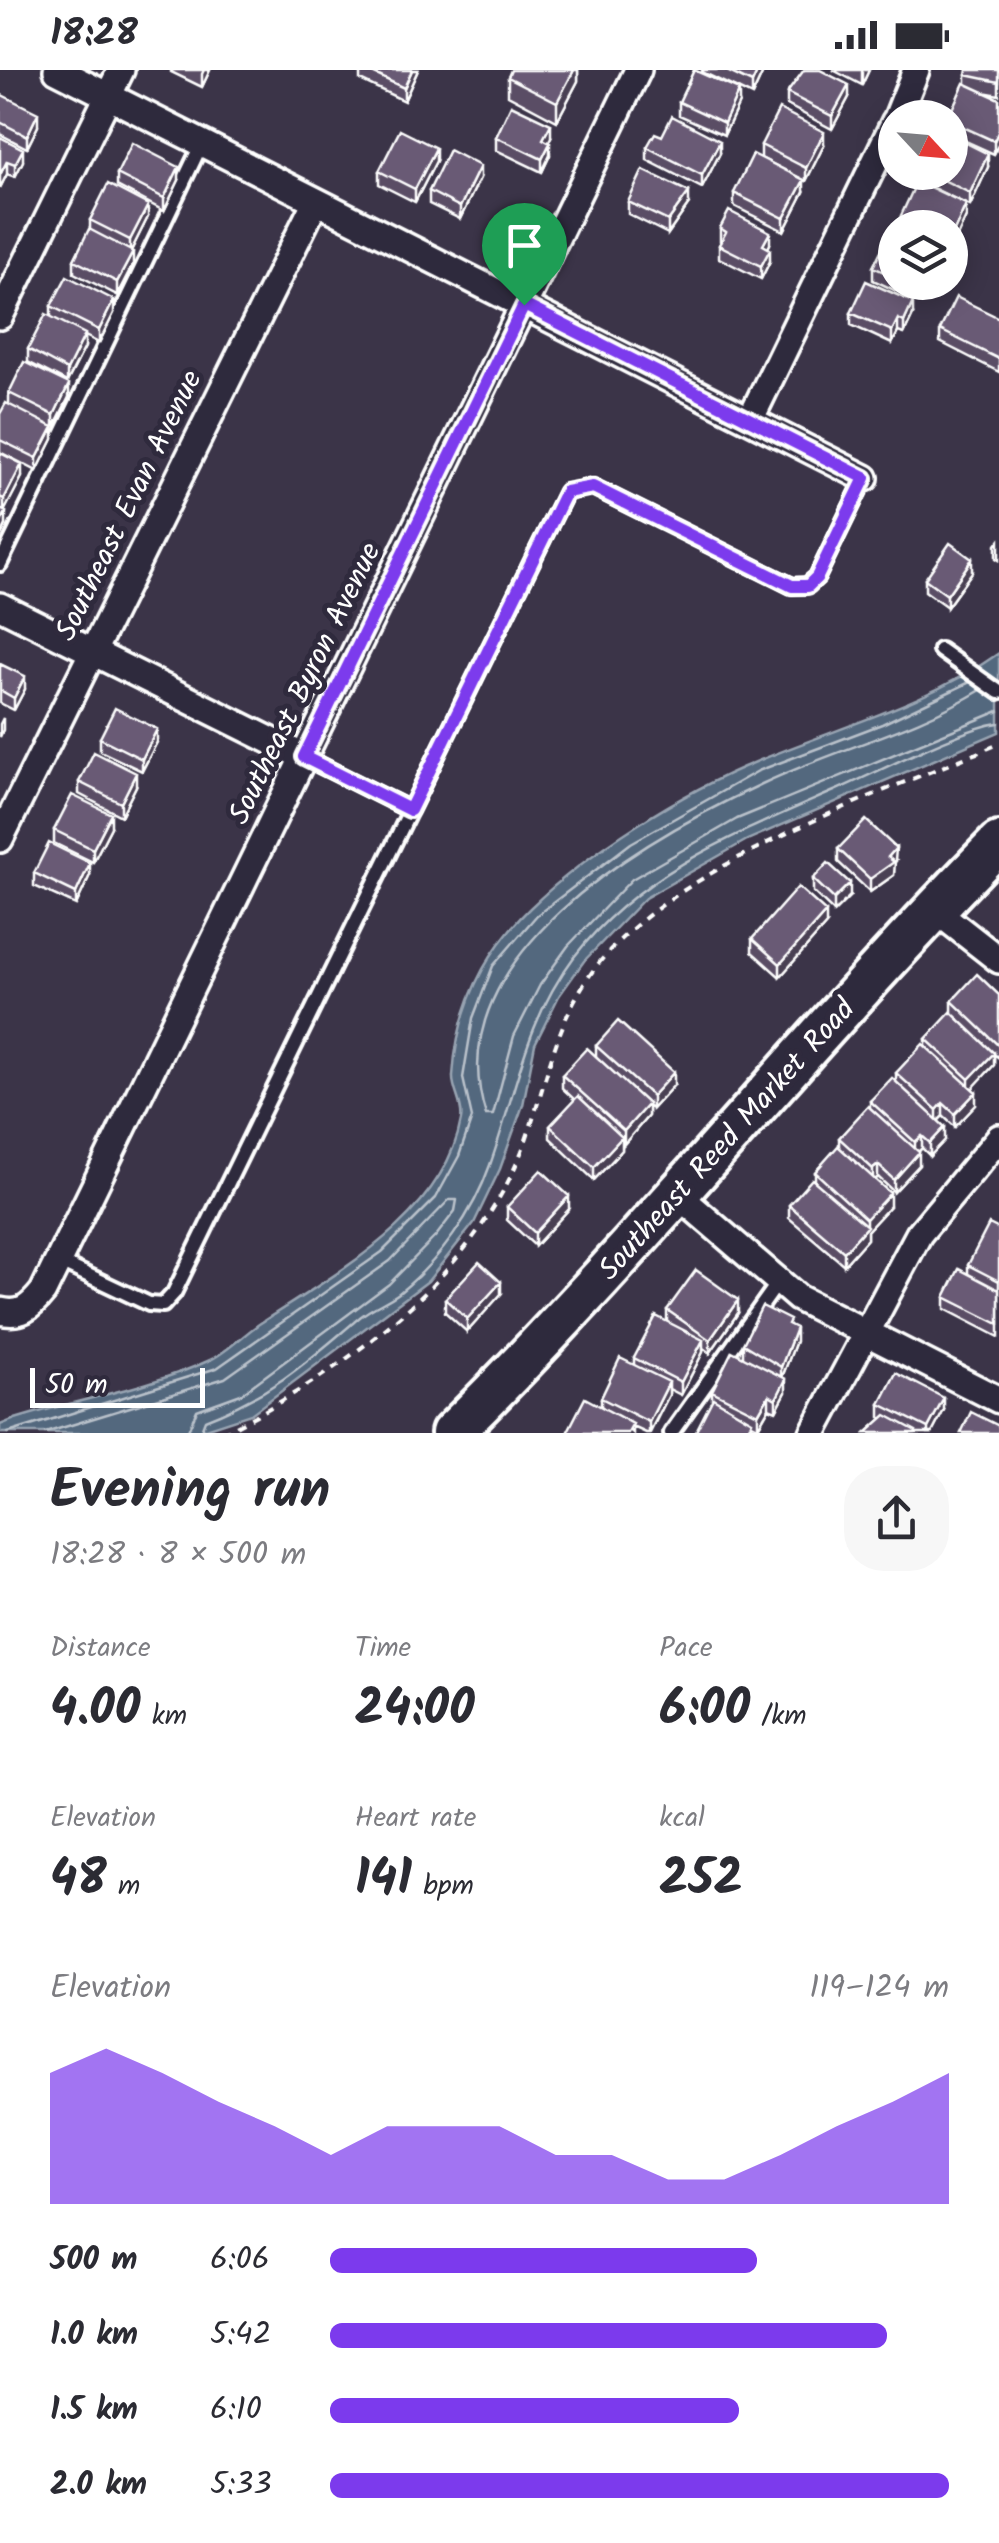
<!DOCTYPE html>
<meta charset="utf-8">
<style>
:root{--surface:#fff;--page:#f7f7f7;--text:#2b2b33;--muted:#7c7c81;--accent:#7c3aed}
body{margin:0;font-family:Kalam,sans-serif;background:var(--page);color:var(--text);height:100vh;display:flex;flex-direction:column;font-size:38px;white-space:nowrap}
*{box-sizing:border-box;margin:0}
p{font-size:32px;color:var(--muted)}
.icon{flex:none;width:55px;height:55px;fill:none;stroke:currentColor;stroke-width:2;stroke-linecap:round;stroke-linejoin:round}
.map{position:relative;height:1363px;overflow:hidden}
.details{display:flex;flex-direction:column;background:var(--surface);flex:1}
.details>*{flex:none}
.needle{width:65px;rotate:116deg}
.tools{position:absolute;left:878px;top:30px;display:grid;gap:20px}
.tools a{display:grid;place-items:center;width:90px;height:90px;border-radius:50%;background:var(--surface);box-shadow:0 5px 25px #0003;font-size:50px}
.scale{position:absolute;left:30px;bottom:25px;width:175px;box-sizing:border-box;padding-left:10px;border:5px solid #fff;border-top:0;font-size:28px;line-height:35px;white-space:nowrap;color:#fff;-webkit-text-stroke:8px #2f2a3d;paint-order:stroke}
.pin{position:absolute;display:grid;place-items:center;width:85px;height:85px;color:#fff;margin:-102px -42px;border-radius:50% 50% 50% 0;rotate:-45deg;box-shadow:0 0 10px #0007}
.pin .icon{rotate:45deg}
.round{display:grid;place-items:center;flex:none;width:105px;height:105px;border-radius:40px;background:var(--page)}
.summary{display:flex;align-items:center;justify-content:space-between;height:170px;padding:0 50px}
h1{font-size:55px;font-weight:800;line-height:75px}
.figures{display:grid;grid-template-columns:repeat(3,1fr);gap:15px;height:170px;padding:10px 50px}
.figures div{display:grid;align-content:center}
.figures b{font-size:50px;font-weight:800}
.figures small{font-size:28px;font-weight:400}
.figures p{font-size:28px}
.chart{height:280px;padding:20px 50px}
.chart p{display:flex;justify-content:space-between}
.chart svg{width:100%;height:180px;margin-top:10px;fill:var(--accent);opacity:.7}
ul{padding:0 50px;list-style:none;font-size:32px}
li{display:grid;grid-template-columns:160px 120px 1fr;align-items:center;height:75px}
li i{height:25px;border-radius:12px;background:var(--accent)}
.status{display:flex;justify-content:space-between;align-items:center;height:70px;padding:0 50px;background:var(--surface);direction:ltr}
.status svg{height:28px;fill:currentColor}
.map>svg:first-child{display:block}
.water{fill:#53677e;stroke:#98a4b2;stroke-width:2.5}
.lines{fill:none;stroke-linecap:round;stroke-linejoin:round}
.shore{stroke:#bac2cb;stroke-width:2.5}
.service-casing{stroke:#fff;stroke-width:20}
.minor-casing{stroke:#fff;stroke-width:32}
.primary-casing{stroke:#fff;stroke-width:48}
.path{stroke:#fff;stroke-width:4;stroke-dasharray:8 8;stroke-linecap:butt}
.service{stroke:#2f2a3d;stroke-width:12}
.minor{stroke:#2f2a3d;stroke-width:25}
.primary{stroke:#2f2a3d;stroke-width:40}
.wall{fill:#5a4d65;stroke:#fff;stroke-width:2.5}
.shaded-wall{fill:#4a3f52;stroke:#fff;stroke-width:2.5}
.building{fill:#695a75;stroke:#fff;stroke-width:2.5}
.route-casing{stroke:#fff;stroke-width:20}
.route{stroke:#7c3aed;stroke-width:12}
.labels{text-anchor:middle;stroke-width:10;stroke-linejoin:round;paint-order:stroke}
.street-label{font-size:30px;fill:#fff;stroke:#2f2a3d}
</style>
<div class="status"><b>18:28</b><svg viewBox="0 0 49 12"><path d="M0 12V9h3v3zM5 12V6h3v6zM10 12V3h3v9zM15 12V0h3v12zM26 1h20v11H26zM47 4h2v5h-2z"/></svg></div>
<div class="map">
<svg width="999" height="1363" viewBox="0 0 999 1363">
<rect width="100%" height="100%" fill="#3b3448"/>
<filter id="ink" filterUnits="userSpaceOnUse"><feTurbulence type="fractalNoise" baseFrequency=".01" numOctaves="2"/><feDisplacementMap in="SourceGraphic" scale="20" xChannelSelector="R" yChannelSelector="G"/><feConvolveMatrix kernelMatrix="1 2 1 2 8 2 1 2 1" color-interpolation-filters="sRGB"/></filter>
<g filter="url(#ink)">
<path class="water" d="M 999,583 L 999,662 L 747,770 L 645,828 L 584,891 L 559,926 L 535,974 L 523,1035 L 500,1099 L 474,1153 L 428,1211 L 251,1344 L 193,1363 L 0,1363 L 0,1355 L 15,1349 C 78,1329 150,1318 210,1290 C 227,1282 243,1265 259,1254 C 333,1205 444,1147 461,1050 C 464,1035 452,1020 453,1006 C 457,940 484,883 530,838 C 589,781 682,722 758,691 C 839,657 927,634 999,583 Z"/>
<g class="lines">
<path class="shore" d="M 981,620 C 913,661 836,679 764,713 C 645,768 435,887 486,1045 L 493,1045 L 514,966 L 540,915 L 568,876 L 632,809 L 737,749 L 999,641
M 8,1363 L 217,1298 L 382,1182 L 436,1128 L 459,1086 L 472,1048 L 463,1008 L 473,948 L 493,896 L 537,845 L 631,773 L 758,701 L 882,654 L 970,612
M 45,1363 L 225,1308 L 390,1191 L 449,1130 L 457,1130 L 455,1141 L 436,1166 L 389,1214 L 241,1324 L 197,1340 L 187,1363
M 200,1363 L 205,1350 C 272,1324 306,1293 360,1247 C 372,1237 387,1232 399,1223 C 439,1191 473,1144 490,1095 C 517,1020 524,954 574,887 C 640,802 736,764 832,722 C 870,706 964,657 999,653"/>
<defs>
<path id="service" d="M 0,494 L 202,73
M 940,580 L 999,622
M 304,687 L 410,740
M 58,1191 L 149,1234 L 163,1235 L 174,1223 L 566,422 L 593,417 L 792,516 L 807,515 L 817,507 L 865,408
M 671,1363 L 777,1214"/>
<path id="minor" d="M 57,0 L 865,408
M 897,48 L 916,0
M 0,246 L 121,0
M 751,348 L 895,51
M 0,536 L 304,687
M 0,769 L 316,131
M 934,839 L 999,890
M 677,1124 L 798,1228 L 999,1330
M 0,1241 C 21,1246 30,1238 43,1222 L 638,0
M 813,1363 L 919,1164 L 999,1068"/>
<path id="primary" d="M 452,1363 C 643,1175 810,964 999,773"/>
</defs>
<use href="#service" class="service-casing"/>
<use href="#minor" class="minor-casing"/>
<use href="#primary" class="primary-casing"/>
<path class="path" d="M 222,1363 C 345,1302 478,1205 526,1070 C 551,999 557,936 612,878 C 701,786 880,723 999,674"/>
<use href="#service" class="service"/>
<use href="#minor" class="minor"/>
<use href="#primary" class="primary"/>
</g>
<path class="wall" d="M 171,0 L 210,0 L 202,17 L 171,2 Z
M 360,0 L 418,0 L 404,31 L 360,10 Z
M 578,0 L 578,11 L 557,51 L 508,25 L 508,7 Z
M 702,0 L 764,0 L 752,26 L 702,2 Z
M 833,0 L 869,0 L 862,15 Z
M 999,0 L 999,25 L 983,22 L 999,29 L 999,73 L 994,84 L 950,64 L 950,48 L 966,14 L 966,5 Z
M 787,23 L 849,27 L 832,59 L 787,35 Z
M 0,24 L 38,56 L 27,78 L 0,64 Z
M 679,32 L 739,33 L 724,65 L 679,45 Z
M 662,66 L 720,83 L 702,118 L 647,90 L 647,77 Z
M 0,67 L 23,91 L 15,107 L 7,104 L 0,118 Z
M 496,67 L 551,67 L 548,72 L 550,85 L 542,102 L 496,80 Z
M 761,75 L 824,75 L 806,111 L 761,88 Z
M 436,91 L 415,132 L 379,114 L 379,101 Z
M 988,97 L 970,136 L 921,112 L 921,102 L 950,102 Z
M 117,104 L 179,110 L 164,141 L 117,116 Z
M 480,108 L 460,149 L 429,134 L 429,121 Z
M 804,122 L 784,161 L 734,136 L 734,123 Z
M 628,132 L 689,134 L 668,164 L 628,144 Z
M 148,147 L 131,181 L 133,194 L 117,225 L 74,203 L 74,190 L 90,160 L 90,150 Z
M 966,147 L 950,182 L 950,158 L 899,158 L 899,150 Z
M 720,158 L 770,174 L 768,178 L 770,191 L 761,209 L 719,188 L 719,175 L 721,172 L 720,171 Z
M 895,160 L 895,212 L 932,212 L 922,233 L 873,210 L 873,197 Z
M 51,236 L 114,243 L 99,273 L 85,266 L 85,277 L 67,312 L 28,292 L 28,279 L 51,247 Z
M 851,243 L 913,245 L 904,264 L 898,262 L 892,274 L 851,255 Z
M 999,248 L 999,302 L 940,272 L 940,260 Z
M 9,323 L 69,327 L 53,357 L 53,369 L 37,401 L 0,382 L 0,344 L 9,335 Z
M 0,383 L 22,407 L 4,441 L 6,455 L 0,467 Z
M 999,471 L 999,490 L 996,488 L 996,475 Z
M 972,502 L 947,537 L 925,521 L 925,509 Z
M 0,594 L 25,619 L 14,640 L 0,633 Z
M 100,668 L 157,672 L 142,701 L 100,681 Z
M 79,712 L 136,716 L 121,746 L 79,724 Z
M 111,757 L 93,792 L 54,773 L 54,760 Z
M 838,779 L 896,791 L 894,793 L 894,805 L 870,822 L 838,792 Z
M 34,803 L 90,805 L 76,835 L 34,816 Z
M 813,809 L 850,826 L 834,842 L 813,822 Z
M 826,855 L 780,907 L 752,882 L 752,869 Z
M 999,925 L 999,988 L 994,984 L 994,995 L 972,1018 L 976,1035 L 955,1057 L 943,1046 L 938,1051 L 945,1070 L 930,1086 L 922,1078 L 918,1082 L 919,1095 L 894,1122 L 878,1107 L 875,1110 L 890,1136 L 867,1161 L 867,1169 L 844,1195 L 789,1148 L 789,1135 L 815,1111 L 815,1102 L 839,1077 L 839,1068 L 870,1037 L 870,1031 L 896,1012 L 896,1003 L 926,977 L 926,969 L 952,942 L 952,931 Z
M 596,976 L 674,1015 L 652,1039 L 648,1036 L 648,1046 L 624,1074 L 622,1072 L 622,1080 L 594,1110 L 550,1068 L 550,1056 L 575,1030 L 562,1018 L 562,1005 L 596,986 Z
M 507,1137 L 569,1139 L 535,1176 L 507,1150 Z
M 999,1159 L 999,1267 L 945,1239 L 945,1227 L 968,1204 L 968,1195 Z
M 501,1224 L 467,1262 L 445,1242 L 445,1229 Z
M 667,1240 L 738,1243 L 710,1283 L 703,1278 L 703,1282 L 681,1325 L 669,1319 L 669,1325 L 650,1363 L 646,1363 L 633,1357 L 633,1363 L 601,1336 L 601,1328 L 634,1295 L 634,1288 L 667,1252 Z
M 790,1255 L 796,1271 L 782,1307 L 786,1322 L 776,1341 L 769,1338 L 758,1357 L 752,1354 L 752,1363 L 712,1329 L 712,1321 L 743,1286 L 743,1274 Z
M 880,1334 L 944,1340 L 932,1363 L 866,1363 L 883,1348 L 880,1347 Z"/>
<path class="shaded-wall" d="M 204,0 L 210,0 L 202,17 L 202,4 Z
M 412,0 L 418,0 L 404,31 L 404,18 Z
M 574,0 L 578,0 L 578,11 L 557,51 L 557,32 Z
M 758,0 L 764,0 L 752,26 L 752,13 Z
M 863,0 L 869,0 L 862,15 L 862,2 Z
M 849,15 L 849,27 L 832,59 L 832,46 Z
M 739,20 L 739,33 L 724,65 L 724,53 Z
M 38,43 L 38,56 L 27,78 L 27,66 Z
M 551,54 L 551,67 L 543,82 L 543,69 Z
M 999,60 L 999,73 L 994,84 L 994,71 Z
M 824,62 L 824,75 L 806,111 L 806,98 Z
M 720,71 L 720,83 L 702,118 L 702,105 Z
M 550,73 L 550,85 L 542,102 L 542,89 Z
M 436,78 L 436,91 L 415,132 L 415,119 Z
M 23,79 L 23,91 L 15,107 L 15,94 Z
M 988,84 L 988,97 L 970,136 L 970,123 Z
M 7,91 L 7,104 L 0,118 L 0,105 Z
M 480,96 L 480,108 L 460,149 L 460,137 Z
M 179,97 L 179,110 L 164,141 L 164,128 Z
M 804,110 L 804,122 L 784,161 L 784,148 Z
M 689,122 L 689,134 L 668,164 L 668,151 Z
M 966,134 L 966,147 L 950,182 L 950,170 Z
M 148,135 L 148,147 L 130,183 L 130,170 Z
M 770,162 L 770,174 L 763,188 L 763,175 Z
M 770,179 L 770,191 L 761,209 L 761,196 Z
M 133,182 L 133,194 L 117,225 L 117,212 Z
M 926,212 L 932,212 L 922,233 L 922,220 Z
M 114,230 L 114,243 L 99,273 L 99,260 Z
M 913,232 L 913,245 L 904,264 L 904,252 Z
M 898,249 L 898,262 L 892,274 L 892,261 Z
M 85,264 L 85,277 L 67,312 L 67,300 Z
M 69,314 L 69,327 L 54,357 L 54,345 Z
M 53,357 L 53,369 L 37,401 L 37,388 Z
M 22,394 L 22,407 L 4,442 L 4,429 Z
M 6,442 L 6,455 L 0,467 L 0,454 Z
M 972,489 L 972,502 L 947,537 L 947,525 Z
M 25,606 L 25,619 L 14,640 L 14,628 Z
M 3,648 L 3,660 L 0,667 L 0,654 Z
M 157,659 L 157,672 L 142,701 L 142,689 Z
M 136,703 L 136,716 L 121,746 L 121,733 Z
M 111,744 L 111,757 L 93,792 L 93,779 Z
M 896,778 L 894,805 L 870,822 L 870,809 Z
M 90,793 L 90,805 L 76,835 L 76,823 Z
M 850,813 L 850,826 L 834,842 L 834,829 Z
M 826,842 L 826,855 L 780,907 L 780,894 Z
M 994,983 L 994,995 L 969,1022 L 969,1009 Z
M 674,1002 L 674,1015 L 652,1039 L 652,1026 Z
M 976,1022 L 976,1035 L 955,1057 L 955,1044 Z
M 943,1033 L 943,1046 L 937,1052 L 937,1040 Z
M 648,1034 L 648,1046 L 624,1074 L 624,1061 Z
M 945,1057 L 945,1070 L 930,1086 L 930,1073 Z
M 922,1066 L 922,1078 L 915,1085 L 915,1072 Z
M 622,1067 L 622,1080 L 594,1110 L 594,1097 Z
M 919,1082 L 919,1095 L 894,1122 L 894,1110 Z
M 878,1095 L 878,1107 L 873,1112 L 873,1099 Z
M 890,1123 L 890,1136 L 867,1161 L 867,1169 L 844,1195 L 844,1182 L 866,1157 L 866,1149 Z
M 569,1126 L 569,1139 L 535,1176 L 535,1163 Z
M 501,1212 L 501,1224 L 467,1262 L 467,1249 Z
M 738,1230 L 738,1243 L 710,1283 L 710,1270 Z
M 796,1258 L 796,1271 L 781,1310 L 781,1297 Z
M 703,1270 L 703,1282 L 681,1325 L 681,1312 Z
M 786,1309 L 786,1322 L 776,1341 L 776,1329 Z
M 669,1312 L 669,1325 L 649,1363 L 649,1352 Z
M 769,1325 L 769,1338 L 758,1357 L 758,1344 Z
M 944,1328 L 944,1340 L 932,1363 L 928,1363 L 928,1358 Z"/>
<path class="building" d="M 366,0 L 412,0 L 404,18 Z
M 511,0 L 574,0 L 557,32 L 508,7 Z
M 694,0 L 739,20 L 724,53 L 679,32 Z
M 725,0 L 758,0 L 752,13 Z
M 804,0 L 820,0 L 849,15 L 832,46 L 787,23 Z
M 967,0 L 999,0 L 999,12 L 966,5 Z
M 964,13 L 999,29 L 999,60 L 994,71 L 950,51 L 950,48 L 948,48 Z
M 0,24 L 38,43 L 27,66 L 0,52 Z
M 511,35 L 551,54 L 543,69 L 550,73 L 542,89 L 496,67 Z
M 779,39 L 824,62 L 806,98 L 761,75 Z
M 672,46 L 720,71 L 702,105 L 647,77 L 655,63 L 662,66 Z
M 400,60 L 436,78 L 415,119 L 379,101 Z
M 950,65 L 988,84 L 970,123 L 927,102 L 950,102 Z
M 0,67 L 23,79 L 15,94 L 7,91 L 0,105 Z
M 132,73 L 179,97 L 164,128 L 117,104 Z
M 449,80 L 480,96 L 460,137 L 429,121 Z
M 753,84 L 804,110 L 784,148 L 734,123 Z
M 643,100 L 689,122 L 668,151 L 628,132 Z
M 917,111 L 966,134 L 950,170 L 950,158 L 914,158 L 899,150 Z
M 108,114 L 148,135 L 130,170 L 90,150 Z
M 729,141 L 770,162 L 763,175 L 770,179 L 761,196 L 719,175 L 726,162 L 720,158 Z
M 892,158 L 895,160 L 895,207 L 873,197 Z
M 89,159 L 133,182 L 117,212 L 74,190 Z
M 67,206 L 114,230 L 99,260 L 51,236 Z
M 866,211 L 913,232 L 904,252 L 898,249 L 892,261 L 851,243 Z
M 906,212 L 926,212 L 922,220 Z
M 956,227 L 999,248 L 999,289 L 940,260 Z
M 46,244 L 85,264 L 67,300 L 28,279 Z
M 24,292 L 69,314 L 54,345 L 9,323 Z
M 6,333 L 53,357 L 37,388 L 0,370 L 0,344 Z
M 0,383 L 22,394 L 4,429 L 0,427 Z
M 0,439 L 6,442 L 0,454 Z
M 950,473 L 972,489 L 947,525 L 925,509 Z
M 0,594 L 25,606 L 14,628 L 0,620 Z
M 115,638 L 157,659 L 142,689 L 100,668 Z
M 94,682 L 136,703 L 121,733 L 79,712 Z
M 72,725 L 111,744 L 93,779 L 54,760 Z
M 866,750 L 896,778 L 888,787 L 894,792 L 870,809 L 838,779 Z
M 49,773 L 90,793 L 76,823 L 34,803 Z
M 828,793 L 850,813 L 834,829 L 813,809 Z
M 798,817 L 826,842 L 780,894 L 752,869 Z
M 977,904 L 999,925 L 999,976 L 952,931 Z
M 951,942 L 994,983 L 969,1009 L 926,969 Z
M 618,951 L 674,1002 L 652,1026 L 596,976 Z
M 923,974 L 976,1022 L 955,1044 L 943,1033 L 937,1040 L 896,1003 Z
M 587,978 L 648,1034 L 624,1061 L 562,1005 Z
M 892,1008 L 945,1057 L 930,1073 L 922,1066 L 915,1072 L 870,1031 Z
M 578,1026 L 622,1067 L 594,1097 L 550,1056 Z
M 868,1036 L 919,1082 L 894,1110 L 878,1095 L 873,1099 L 839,1068 Z
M 838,1076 L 890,1123 L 866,1149 L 815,1102 Z
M 541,1100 L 569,1126 L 535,1163 L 507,1137 Z
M 812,1109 L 867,1156 L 844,1182 L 789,1135 Z
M 989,1154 L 999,1159 L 999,1211 L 968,1195 Z
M 479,1192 L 501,1212 L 467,1249 L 445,1229 Z
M 959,1199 L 999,1220 L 999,1254 L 945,1227 Z
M 696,1200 L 738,1230 L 710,1270 L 667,1240 Z
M 762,1236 L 790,1250 L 788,1254 L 796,1258 L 781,1297 L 743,1274 Z
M 656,1246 L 703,1270 L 681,1312 L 634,1288 Z
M 732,1281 L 786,1309 L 776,1329 L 769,1325 L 758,1344 L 712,1321 Z
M 620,1288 L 669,1312 L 649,1352 L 601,1328 Z
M 896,1303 L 944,1328 L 928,1358 L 880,1334 Z
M 585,1328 L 633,1354 L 628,1363 L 567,1363 Z
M 713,1328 L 752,1351 L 746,1363 L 695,1363 Z
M 971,1342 L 999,1356 L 999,1363 L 961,1363 Z
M 886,1345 L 916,1361 L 915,1363 L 866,1363 Z"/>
</g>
<g class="lines" filter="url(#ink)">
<defs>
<path id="route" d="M 524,235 L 865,408 L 817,507 L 808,516 L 792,516 L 593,417 L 566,422 L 410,740 L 304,687 Z"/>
</defs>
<use href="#route" class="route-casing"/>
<use href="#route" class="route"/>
</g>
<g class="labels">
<g class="street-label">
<text transform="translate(128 435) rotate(-64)" y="10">Southeast Evan Avenue</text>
<text transform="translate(304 613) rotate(-64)" y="10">Southeast Byron Avenue</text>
<text transform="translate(726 1069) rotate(-48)" y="10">Southeast Reed Market Road</text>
</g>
</g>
</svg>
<div class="tools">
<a><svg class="needle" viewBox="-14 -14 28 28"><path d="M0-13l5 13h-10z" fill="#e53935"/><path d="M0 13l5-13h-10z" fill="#7c7c81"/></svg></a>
<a><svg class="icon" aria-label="layers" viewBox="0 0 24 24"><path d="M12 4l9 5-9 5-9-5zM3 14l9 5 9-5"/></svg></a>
</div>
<div class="scale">50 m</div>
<div class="pin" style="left:524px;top:235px;background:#1e9e55"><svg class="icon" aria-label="arrive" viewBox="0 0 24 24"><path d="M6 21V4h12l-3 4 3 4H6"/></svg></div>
</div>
<section class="details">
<div class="summary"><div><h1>Evening run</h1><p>18:28 · 8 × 500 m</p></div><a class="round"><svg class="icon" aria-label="share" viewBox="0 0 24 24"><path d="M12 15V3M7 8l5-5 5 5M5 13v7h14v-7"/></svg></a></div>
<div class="figures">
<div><p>Distance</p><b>4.00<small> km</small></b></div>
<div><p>Time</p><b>24:00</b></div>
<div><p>Pace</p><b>6:00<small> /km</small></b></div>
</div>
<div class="figures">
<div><p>Elevation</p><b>48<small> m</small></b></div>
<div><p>Heart rate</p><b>141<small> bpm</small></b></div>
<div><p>kcal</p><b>252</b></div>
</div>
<div class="chart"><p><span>Elevation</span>119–124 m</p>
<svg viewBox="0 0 160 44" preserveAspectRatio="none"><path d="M0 44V12L10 6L20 12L30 19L40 25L50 32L60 25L70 25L80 25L90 32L100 32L110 38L120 38L130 32L140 25L150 19L160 12V44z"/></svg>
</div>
<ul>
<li><b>500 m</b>6:06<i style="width:69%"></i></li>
<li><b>1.0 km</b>5:42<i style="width:90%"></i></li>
<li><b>1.5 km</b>6:10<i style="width:66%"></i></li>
<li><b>2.0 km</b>5:33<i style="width:100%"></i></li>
</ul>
</section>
